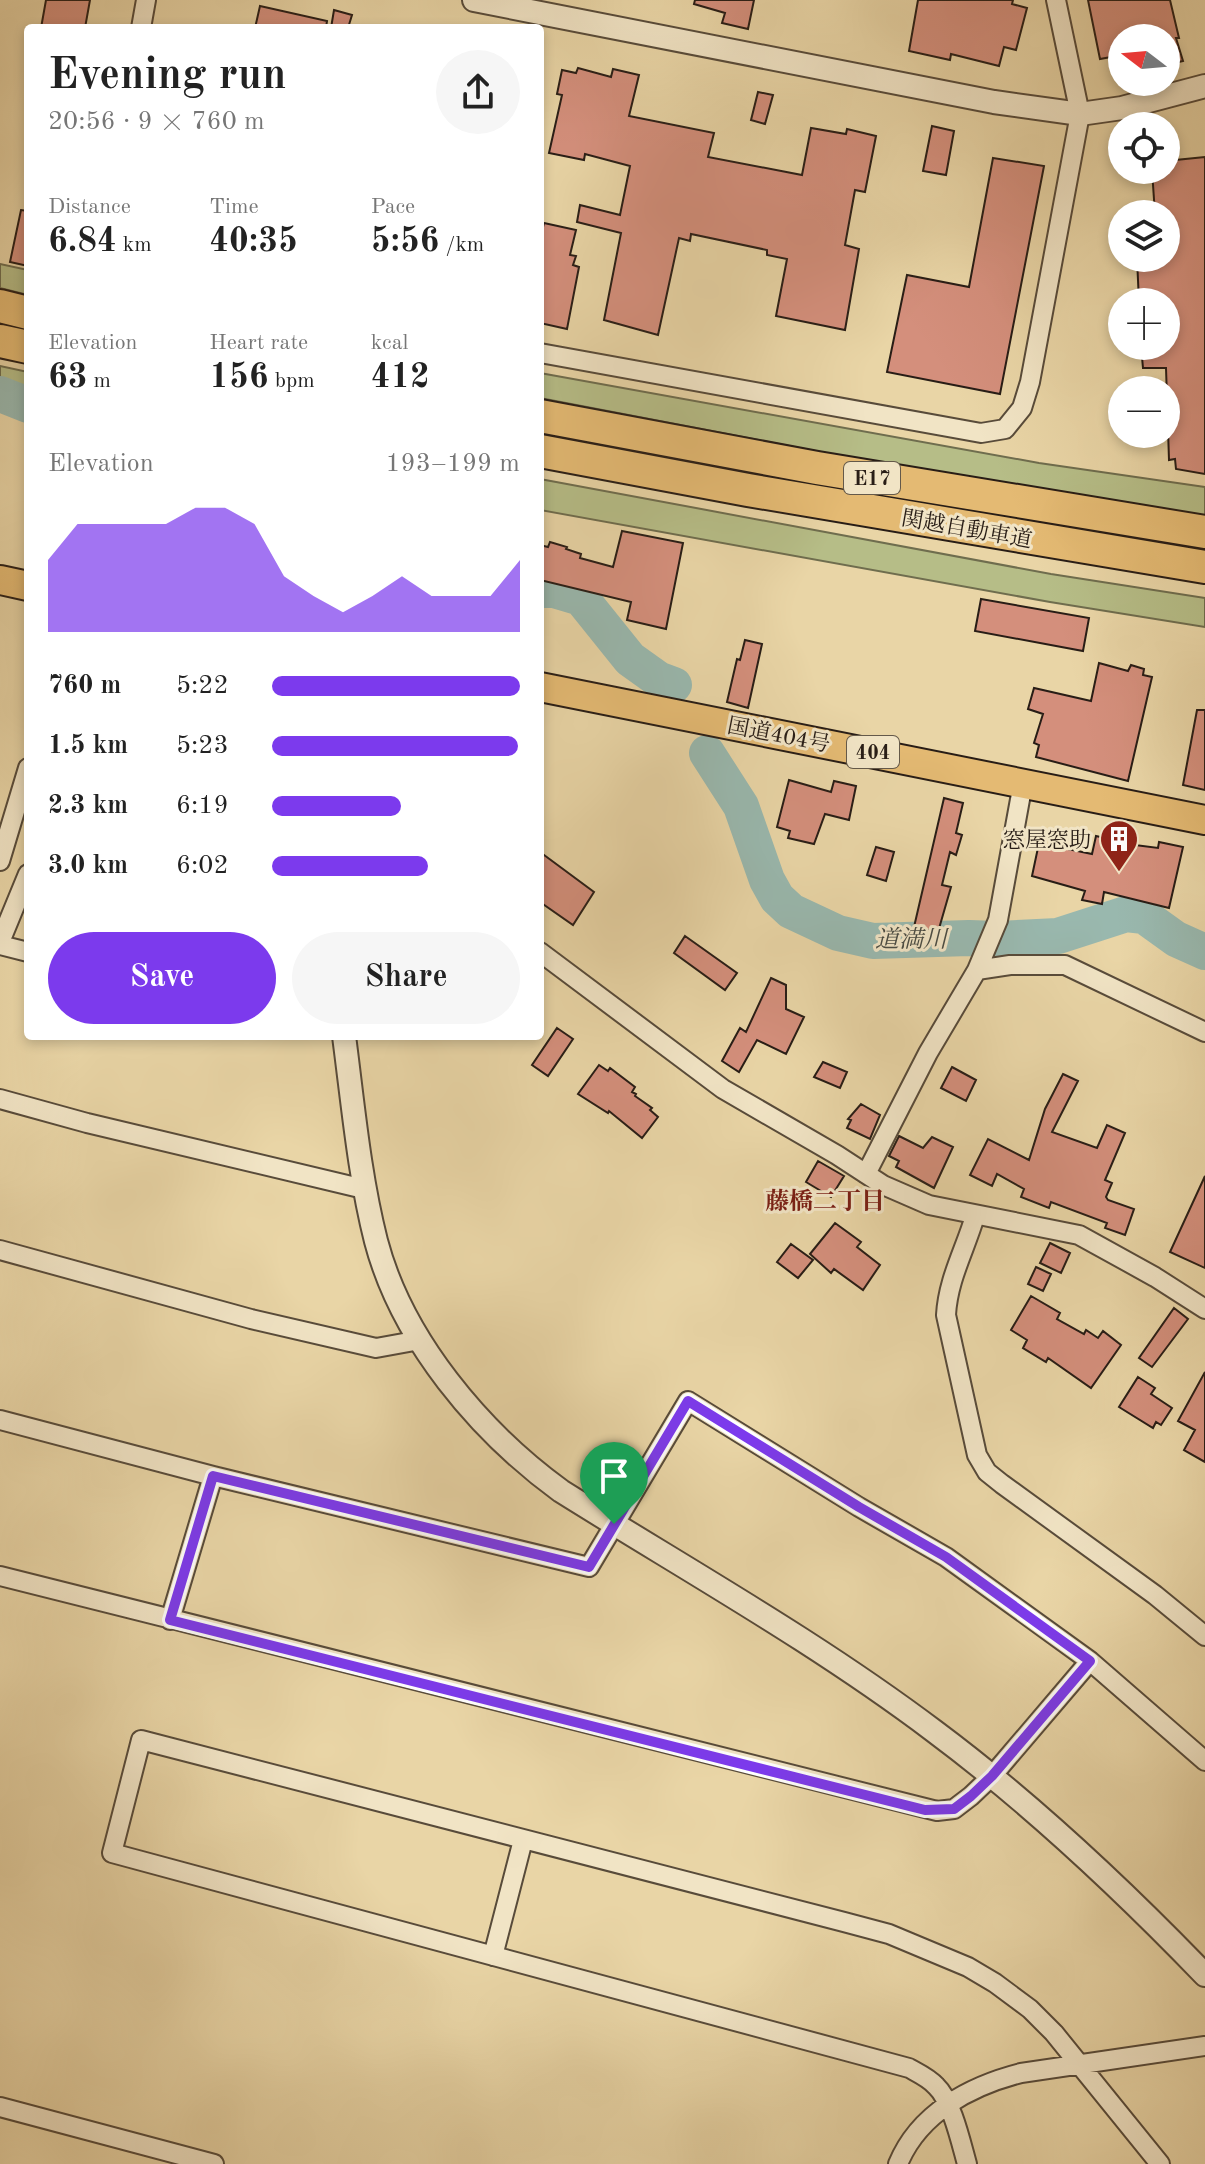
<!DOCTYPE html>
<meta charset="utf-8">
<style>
:root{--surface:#fff;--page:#f6f6f6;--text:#222;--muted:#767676;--accent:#7c3aed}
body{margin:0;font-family:"Old Standard TT","Noto Serif JP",serif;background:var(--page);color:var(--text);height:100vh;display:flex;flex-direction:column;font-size:30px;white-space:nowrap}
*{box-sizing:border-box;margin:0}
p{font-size:26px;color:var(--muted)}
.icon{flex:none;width:44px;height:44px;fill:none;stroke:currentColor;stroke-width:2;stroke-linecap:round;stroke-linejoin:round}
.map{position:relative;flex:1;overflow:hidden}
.sheet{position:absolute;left:24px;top:24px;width:520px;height:1016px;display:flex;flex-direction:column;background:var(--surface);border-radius:8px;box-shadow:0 4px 12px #0003}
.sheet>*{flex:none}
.needle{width:52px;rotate:286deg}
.buttons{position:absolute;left:1108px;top:24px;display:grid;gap:16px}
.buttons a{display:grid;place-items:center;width:72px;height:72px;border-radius:50%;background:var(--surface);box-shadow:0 4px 12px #0003;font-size:40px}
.pin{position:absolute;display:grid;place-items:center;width:68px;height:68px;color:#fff;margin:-82px -34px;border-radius:50% 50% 50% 0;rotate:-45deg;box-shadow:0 0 8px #0007}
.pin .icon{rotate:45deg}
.round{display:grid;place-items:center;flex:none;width:84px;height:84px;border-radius:42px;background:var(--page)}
.overview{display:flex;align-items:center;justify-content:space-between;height:136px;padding:0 24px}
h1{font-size:44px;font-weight:700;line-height:60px}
.stats{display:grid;grid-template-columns:repeat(3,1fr);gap:12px;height:136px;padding:8px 24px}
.stats div{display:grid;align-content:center}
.stats b{font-size:34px;font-weight:700}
.stats small{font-size:22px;font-weight:400}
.stats p{font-size:22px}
.chart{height:224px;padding:16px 24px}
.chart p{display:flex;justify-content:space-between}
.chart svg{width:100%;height:144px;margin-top:8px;fill:var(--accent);opacity:.7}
.primary-button{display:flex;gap:16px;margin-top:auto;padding:16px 24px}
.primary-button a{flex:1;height:92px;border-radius:48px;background:var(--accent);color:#fff;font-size:32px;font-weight:700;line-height:92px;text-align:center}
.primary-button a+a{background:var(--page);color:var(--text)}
ul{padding:0 24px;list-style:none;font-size:26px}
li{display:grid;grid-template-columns:128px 96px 1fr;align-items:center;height:60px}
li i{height:20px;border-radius:10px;background:var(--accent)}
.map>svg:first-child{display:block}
.green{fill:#b6bd87;stroke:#6f6d4e;stroke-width:2}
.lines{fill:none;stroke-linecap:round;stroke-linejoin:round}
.river{stroke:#99b8ae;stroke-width:36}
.building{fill:#d48f7c;stroke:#281d16;stroke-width:2}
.minor-casing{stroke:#584b3a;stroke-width:22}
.tertiary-casing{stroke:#584b3a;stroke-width:26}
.trunk-casing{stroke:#281d16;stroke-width:32}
.motorway-casing{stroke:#281d16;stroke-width:36}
.minor{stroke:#f1e4c5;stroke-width:18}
.tertiary{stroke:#f1e4c5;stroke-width:22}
.trunk{stroke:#e4ba73;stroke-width:28}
.motorway{stroke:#e4ba73;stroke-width:32}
.route-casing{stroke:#fff;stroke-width:16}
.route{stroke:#7c3aed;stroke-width:10}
.labels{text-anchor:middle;stroke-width:6;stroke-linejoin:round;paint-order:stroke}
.shield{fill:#f1e4c5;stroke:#64594a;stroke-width:2}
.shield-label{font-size:20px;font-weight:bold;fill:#281d16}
.street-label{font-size:22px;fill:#281d16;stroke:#f1e4c5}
.poi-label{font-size:22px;fill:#281d16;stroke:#f1e4c5;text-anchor:end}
.water-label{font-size:24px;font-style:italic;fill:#4a4c44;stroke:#f1e4c5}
.neighbourhood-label{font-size:24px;font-weight:bold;fill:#7a1f14;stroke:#f1e4c5}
</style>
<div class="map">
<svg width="1205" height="2164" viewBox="0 0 1205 2164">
<rect width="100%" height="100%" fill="#e9d5a6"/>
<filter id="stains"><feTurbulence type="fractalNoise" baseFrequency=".0025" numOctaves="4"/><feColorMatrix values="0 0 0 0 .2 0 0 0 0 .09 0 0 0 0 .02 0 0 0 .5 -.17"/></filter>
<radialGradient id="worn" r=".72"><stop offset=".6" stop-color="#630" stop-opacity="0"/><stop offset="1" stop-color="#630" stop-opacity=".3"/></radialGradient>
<path class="green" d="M 0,264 L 28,270 L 28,295 L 0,288 Z
M 0,366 L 28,372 L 28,401 L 0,388 Z
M 540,373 L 1039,463 L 1205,487 L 1205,517 L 920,471 L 540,398 Z
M 540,479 L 1051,574 L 1205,598 L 1205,627 L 1050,602 L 540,510 Z"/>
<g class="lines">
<path class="river" d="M 0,394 L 28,405
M 540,590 L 554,590 L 581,598 L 630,659 L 658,679 L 674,685
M 707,753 L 741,806 L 767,880 L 777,898 L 791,911 L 838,933 L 873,941 L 969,938 L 998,939 L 1058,936 L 1126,914 L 1144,916 L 1176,939 L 1205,952"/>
</g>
<path class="building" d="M 46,0 L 90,0 L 85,28 L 41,28 Z
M 695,0 L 754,0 L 748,29 L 722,23 L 725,13 L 694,4 Z
M 918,0 L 1013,0 L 1012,4 L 1027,8 L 1016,50 L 1004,47 L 999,66 L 951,54 L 950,60 L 909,51 Z
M 1088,0 L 1170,0 L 1179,38 L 1176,38 L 1183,61 L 1166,65 L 1166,38 L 1122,38 L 1122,55 L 1100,59 Z
M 260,6 L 327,21 L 326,28 L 255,28 Z
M 334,10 L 352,15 L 348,28 L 331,28 Z
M 578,68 L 611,77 L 613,69 L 639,75 L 629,116 L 714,133 L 708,157 L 802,175 L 811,128 L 846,134 L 847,129 L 876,136 L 865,192 L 855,190 L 845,245 L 859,249 L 845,330 L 776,316 L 787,259 L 767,255 L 767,250 L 691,234 L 690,241 L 679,238 L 658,335 L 604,320 L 621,233 L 577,222 L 580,205 L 620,215 L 630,166 L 585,154 L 584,160 L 549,153 L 562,95 L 557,94 L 562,70 L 576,73 Z
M 758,92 L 773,95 L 765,124 L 751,120 Z
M 932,126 L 954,131 L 946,175 L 923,171 Z
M 1205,157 L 1205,474 L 1176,469 L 1175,459 L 1169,460 L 1166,368 L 1143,368 L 1141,346 L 1166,346 L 1166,302 L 1139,302 L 1137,258 L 1166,258 L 1166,214 L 1155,214 L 1152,170 L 1166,170 L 1166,161 Z
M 993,158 L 1044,166 L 1000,394 L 887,372 L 907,275 L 969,287 Z
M 21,210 L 28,211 L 28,266 L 10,262 Z
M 544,223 L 576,230 L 570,255 L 576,256 L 573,265 L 579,267 L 567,329 L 540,323 L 540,239 Z
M 622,531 L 683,543 L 666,629 L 627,620 L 631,602 L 540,580 L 540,545 L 548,547 L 550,542 L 567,547 L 566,549 L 581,554 L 580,558 L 613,567 Z
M 981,599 L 1089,618 L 1083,651 L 975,631 Z
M 745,640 L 762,644 L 748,708 L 727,702 L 737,659 L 740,660 Z
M 1099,663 L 1128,671 L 1131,665 L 1144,669 L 1143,675 L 1152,677 L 1128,781 L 1036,757 L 1039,745 L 1034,743 L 1043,714 L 1028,709 L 1034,688 L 1091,701 Z
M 1197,710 L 1205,710 L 1205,790 L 1183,785 Z
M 789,780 L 831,792 L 834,781 L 856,786 L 849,820 L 825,814 L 814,844 L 788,838 L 790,831 L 777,827 Z
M 944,798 L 963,803 L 956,833 L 962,835 L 956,855 L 950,852 L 942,885 L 951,887 L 938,932 L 914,927 Z
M 1096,836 L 1135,845 L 1158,848 L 1159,842 L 1183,847 L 1169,908 L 1104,892 L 1102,904 L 1082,900 L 1085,891 L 1032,876 L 1039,843 L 1092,854 Z
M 876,847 L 894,852 L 886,881 L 867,875 Z
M 540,852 L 594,892 L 573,925 L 540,902 Z
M 685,936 L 737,973 L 725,990 L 674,953 Z
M 771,978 L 786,985 L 786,1009 L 804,1017 L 786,1054 L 757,1040 L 739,1072 L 722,1061 L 740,1028 L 746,1032 Z
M 557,1028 L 573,1039 L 548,1076 L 532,1065 Z
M 823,1062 L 847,1072 L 840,1088 L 814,1077 Z
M 599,1065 L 608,1071 L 610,1068 L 635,1087 L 632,1092 L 636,1094 L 635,1096 L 652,1108 L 650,1110 L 658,1117 L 642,1138 L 609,1111 L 608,1113 L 578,1094 Z
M 952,1067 L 976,1080 L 966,1101 L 941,1088 Z
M 1063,1074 L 1078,1081 L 1052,1132 L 1097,1148 L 1107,1125 L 1125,1133 L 1105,1180 L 1112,1183 L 1106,1197 L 1108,1200 L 1134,1209 L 1125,1235 L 1105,1228 L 1107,1223 L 1051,1202 L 1049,1208 L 1021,1197 L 1024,1189 L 997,1174 L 992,1186 L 970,1175 L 988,1139 L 1029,1160 L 1045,1109 Z
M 861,1104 L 880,1115 L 870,1139 L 847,1128 L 851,1120 L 848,1119 Z
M 899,1136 L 923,1148 L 932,1137 L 953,1147 L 934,1188 L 896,1167 L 899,1161 L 889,1156 Z
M 818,1161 L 844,1176 L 831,1197 L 806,1182 Z
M 1205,1176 L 1205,1268 L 1170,1252 Z
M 835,1223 L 861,1242 L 857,1247 L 880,1265 L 863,1290 L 834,1269 L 831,1273 L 810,1254 Z
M 1050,1243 L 1070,1253 L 1061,1273 L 1040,1263 Z
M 791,1244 L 813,1260 L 798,1278 L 777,1262 Z
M 1036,1267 L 1051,1274 L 1043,1291 L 1028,1284 Z
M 1031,1296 L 1060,1313 L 1057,1319 L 1084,1334 L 1086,1330 L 1098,1338 L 1103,1331 L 1121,1345 L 1091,1388 L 1048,1358 L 1046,1362 L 1023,1348 L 1027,1340 L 1011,1330 Z
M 1174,1308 L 1188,1319 L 1152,1367 L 1139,1358 Z
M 1205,1372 L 1205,1462 L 1184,1450 L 1195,1430 L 1178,1421 Z
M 1138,1377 L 1155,1388 L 1151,1394 L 1172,1408 L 1161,1425 L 1156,1422 L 1153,1428 L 1119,1407 Z"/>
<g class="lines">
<defs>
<path id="minor" d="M 141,28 L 146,0
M 540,353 L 981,433 L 1005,429 L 1022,408 L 1030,382 L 1080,114 L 1056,0
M 0,861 L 28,768
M 0,942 L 28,874
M 0,945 L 28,952
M 540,952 L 723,1089 L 837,1155 L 883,1185 L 929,1205 L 1079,1235 L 1155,1277 L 1205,1309
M 977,970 L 1010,965 L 1065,965 L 1205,1032
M 0,1099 L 87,1123 L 364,1189
M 866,1174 L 928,1053 L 977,970 L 998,920 L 1023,783
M 975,1216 C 965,1250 948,1279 946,1315 L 977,1455 L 987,1472 L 1002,1484 L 1155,1595 L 1205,1636
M 0,1250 L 251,1319 L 376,1348 L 420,1340
M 0,1420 L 213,1476 L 589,1567 L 688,1401 L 859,1507 L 946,1557 L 1090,1661 L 1205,1761
M 0,1576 L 937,1811 L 954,1809 L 971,1796 L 992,1776 L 1090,1661
M 170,1620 L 213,1476
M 493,1956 L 523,1840
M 0,2107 L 214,2164
M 898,2164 C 919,2113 970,2086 1021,2073 L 1205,2046
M 967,2164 C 961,2143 952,2101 936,2086 C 929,2078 918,2073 909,2068 L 112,1853 L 141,1740 L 844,1922 L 889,1934 L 968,1967 L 995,1983 L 1030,2009 L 1054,2033 L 1160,2164"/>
<path id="tertiary" d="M 474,0 L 994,102 L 1080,114 L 1122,108 L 1205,86
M 344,1036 C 353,1104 359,1174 376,1241 C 402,1340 480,1432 561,1491 C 687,1570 816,1642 934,1731 C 1032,1804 1121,1888 1205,1975"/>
<path id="trunk" d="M 0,580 L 28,586
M 540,687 L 1205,820"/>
<path id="motorway" d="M 0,306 L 28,313
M 0,341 L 28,347
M 540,416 L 817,468 L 1205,532
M 540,451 L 748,490 L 1205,567"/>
</defs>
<use href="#minor" class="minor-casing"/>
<use href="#tertiary" class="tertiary-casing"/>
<use href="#trunk" class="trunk-casing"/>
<use href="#motorway" class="motorway-casing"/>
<use href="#minor" class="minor"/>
<use href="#tertiary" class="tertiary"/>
<use href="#trunk" class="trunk"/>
<use href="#motorway" class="motorway"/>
</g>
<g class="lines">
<defs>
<path id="route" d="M 688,1401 L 859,1507 L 946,1557 L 1090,1661 L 992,1776 L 971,1796 L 954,1809 L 925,1810 L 170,1620 L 213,1476 L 589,1567 Z"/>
</defs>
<use href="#route" class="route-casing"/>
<use href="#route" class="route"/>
</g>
<defs>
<symbol id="building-pin" viewBox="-11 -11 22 30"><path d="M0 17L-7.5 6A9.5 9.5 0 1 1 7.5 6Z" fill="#8f2418" stroke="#f1e4c5"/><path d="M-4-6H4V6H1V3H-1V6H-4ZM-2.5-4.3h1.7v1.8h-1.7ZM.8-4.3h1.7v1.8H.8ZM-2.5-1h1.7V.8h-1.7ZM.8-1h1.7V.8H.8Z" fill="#fff"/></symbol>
</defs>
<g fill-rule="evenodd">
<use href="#building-pin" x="1097" y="817" width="44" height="60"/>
</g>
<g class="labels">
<g class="shield">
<rect x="844" y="462" width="56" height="32" rx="6"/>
<rect x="847" y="736" width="52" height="32" rx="6"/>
</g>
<g class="shield-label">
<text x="872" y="485">E17</text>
<text x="873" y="759">404</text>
</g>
<g class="street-label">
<text transform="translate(967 528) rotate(10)" y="8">関越自動車道</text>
<text transform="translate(779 734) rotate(11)" y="8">国道404号</text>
</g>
<g class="poi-label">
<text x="1091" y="847">窓屋窓助</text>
</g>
<g class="water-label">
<text x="911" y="947">道満川</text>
</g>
<g class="neighbourhood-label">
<text x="825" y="1209">藤橋二丁目</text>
</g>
</g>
<rect width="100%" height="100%" filter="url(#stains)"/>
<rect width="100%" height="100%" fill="url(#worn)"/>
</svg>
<div class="buttons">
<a><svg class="needle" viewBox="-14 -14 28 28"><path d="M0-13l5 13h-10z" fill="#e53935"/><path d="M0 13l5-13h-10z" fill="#767676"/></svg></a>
<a><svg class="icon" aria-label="locate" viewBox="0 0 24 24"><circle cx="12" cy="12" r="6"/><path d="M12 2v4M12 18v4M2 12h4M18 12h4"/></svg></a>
<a><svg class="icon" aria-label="layers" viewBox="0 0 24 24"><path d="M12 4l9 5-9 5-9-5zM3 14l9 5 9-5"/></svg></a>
<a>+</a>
<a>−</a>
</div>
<div class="pin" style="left:614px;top:1524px;background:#1e9e55"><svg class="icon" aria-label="arrive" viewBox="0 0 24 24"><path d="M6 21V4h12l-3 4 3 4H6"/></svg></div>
<section class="sheet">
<div class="overview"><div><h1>Evening run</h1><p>20:56 · 9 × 760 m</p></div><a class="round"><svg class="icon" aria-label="share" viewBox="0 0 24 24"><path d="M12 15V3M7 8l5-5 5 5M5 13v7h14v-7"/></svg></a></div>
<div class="stats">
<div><p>Distance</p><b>6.84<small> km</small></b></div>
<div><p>Time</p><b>40:35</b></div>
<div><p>Pace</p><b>5:56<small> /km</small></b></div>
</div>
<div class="stats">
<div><p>Elevation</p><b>63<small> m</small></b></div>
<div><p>Heart rate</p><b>156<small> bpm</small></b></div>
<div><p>kcal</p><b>412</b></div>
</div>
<div class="chart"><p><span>Elevation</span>193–199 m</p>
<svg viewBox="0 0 160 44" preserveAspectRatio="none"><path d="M0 44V22L10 11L20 11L30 11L40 11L50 6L60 6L70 11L80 27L90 33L100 38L110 33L120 27L130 33L140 33L150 33L160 22V44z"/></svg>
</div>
<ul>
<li><b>760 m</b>5:22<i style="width:100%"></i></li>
<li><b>1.5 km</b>5:23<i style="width:99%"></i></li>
<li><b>2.3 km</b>6:19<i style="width:52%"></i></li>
<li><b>3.0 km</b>6:02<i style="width:63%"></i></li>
</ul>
<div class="primary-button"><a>Save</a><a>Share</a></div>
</section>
</div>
